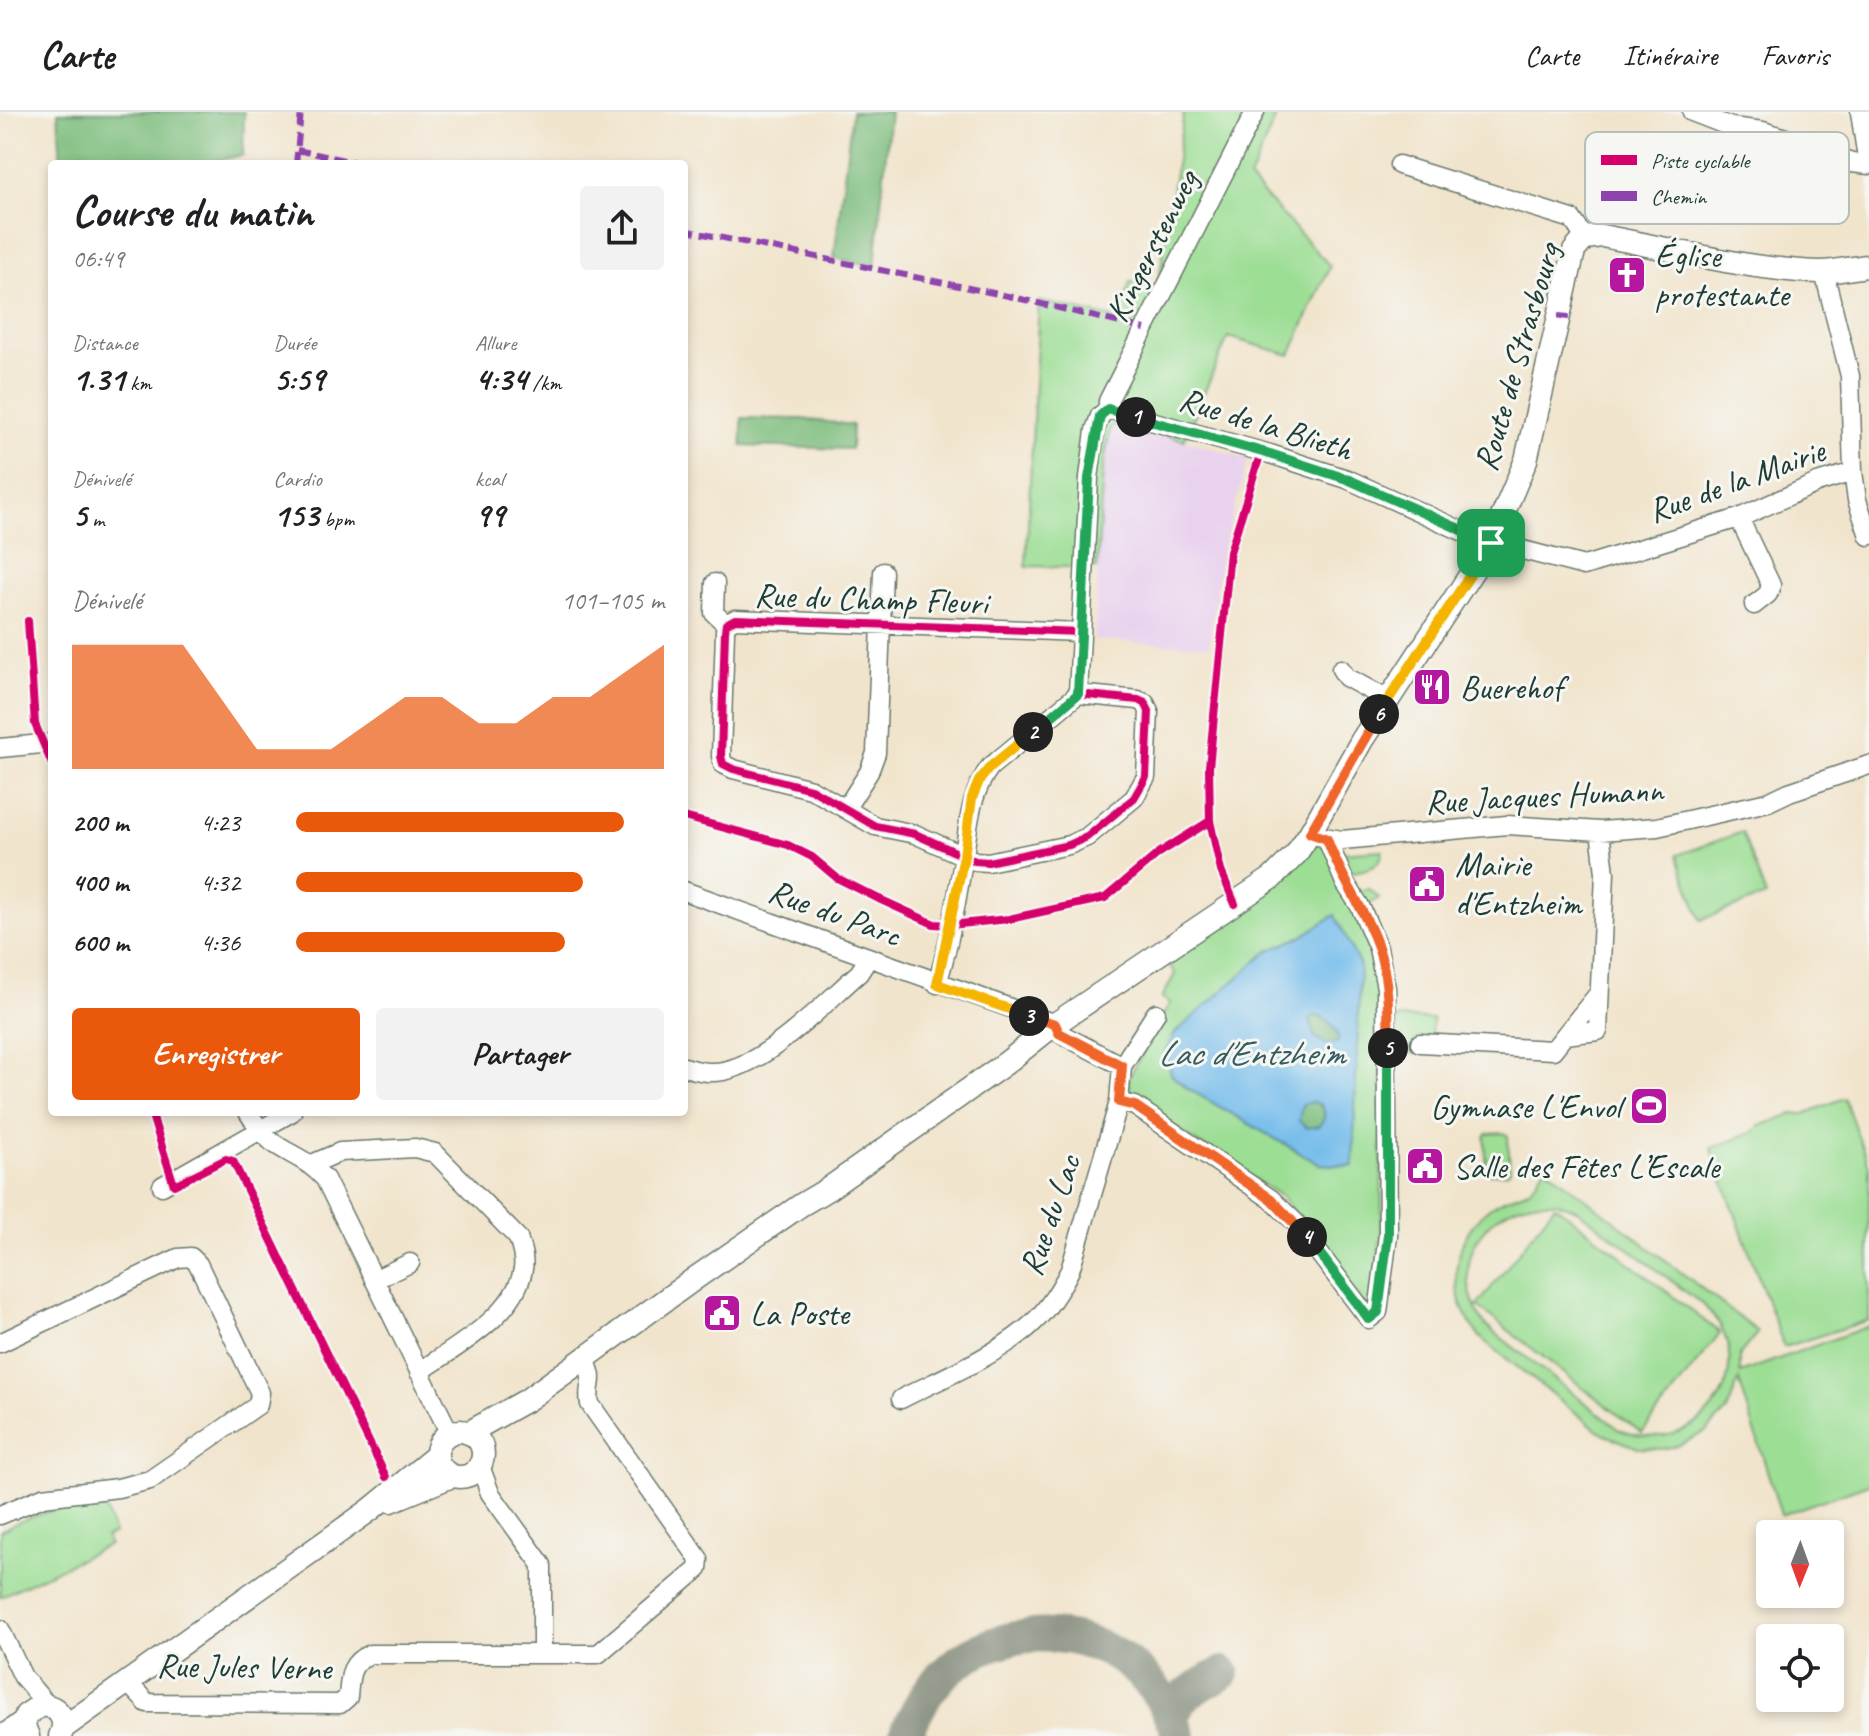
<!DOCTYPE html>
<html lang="fr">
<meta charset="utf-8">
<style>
:root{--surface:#fff;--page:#f2f2f2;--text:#202124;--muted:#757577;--line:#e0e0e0;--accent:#ea580c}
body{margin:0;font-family:Caveat,sans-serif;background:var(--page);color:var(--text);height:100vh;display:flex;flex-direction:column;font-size:30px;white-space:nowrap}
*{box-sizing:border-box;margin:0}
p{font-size:26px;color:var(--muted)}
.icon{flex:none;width:44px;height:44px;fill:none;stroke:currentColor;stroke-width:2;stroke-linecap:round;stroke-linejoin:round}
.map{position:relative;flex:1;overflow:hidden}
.details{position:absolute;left:48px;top:48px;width:640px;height:956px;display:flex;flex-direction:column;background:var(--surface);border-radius:8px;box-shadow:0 4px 12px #0003}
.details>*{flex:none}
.needle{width:52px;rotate:181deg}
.controls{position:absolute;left:1756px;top:1408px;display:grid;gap:16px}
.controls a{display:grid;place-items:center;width:88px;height:88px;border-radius:8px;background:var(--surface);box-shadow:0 4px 12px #0003;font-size:40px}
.pin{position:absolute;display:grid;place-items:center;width:68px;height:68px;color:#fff;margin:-34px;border-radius:16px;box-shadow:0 4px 12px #0006}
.km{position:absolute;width:40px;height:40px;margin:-20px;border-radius:50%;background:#222;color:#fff;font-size:22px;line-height:40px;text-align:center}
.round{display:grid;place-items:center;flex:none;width:84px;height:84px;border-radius:8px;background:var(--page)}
.overview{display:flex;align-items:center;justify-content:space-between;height:136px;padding:0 24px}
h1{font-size:44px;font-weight:800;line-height:60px}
.stats{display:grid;grid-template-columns:repeat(3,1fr);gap:12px;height:136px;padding:8px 24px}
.stats div{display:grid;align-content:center}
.stats b{font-size:34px;font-weight:800}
.stats small{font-size:22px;font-weight:400}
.stats p{font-size:22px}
.chart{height:224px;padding:16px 24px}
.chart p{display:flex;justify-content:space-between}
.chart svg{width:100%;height:144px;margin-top:8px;fill:var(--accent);opacity:.7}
.cta{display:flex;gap:16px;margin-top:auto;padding:16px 24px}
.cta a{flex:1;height:92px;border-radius:8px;background:var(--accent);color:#fff;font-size:32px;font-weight:800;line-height:92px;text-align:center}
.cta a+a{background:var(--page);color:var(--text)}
ul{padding:0 24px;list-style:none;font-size:26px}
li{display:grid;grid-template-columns:128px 96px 1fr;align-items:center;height:60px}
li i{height:20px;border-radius:10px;background:var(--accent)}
header{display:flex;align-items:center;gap:48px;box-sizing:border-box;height:112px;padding:0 40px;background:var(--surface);border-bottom:2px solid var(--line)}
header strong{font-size:38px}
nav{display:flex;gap:44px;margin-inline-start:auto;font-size:28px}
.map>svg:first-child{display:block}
.built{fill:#e9d2ee}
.green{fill:#9dde95;stroke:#5e8e64;stroke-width:2;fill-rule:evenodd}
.forest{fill:#7ebd7e;stroke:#4e7d59;stroke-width:2}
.water{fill:#73bceb;stroke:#497c90;stroke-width:2;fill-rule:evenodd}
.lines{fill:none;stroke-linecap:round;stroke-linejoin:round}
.taxiway{stroke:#889080;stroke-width:34}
.minor-casing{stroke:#687769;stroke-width:21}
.major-casing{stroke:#687769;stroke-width:25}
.minor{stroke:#fff;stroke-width:18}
.major{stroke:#fff;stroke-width:22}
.quiet{stroke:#8e44ad;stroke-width:6;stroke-dasharray:12 6;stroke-linecap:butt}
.cycleway-casing{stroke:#f6f6f2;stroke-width:13}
.cycleway{stroke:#d6006c;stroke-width:8}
.split-1-casing{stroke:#fff;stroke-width:16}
.split-2-casing{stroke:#fff;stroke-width:16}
.split-3-casing{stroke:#fff;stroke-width:16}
.split-4-casing{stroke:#fff;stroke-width:16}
.split-5-casing{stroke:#fff;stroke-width:16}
.split-6-casing{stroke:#fff;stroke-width:16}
.split-7-casing{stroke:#fff;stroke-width:16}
.split-1{stroke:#22a559;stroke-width:10}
.split-2{stroke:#22a559;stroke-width:10}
.split-3{stroke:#f5b400;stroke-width:10}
.split-4{stroke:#f0652b;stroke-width:10}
.split-5{stroke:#22a559;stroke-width:10}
.split-6{stroke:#f0652b;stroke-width:10}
.split-7{stroke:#f5b400;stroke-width:10}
.labels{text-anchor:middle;stroke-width:6;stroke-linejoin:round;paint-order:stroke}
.street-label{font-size:34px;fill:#1f3d34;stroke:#f6f6f2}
.poi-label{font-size:34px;fill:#1f3d34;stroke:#f6f6f2;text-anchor:start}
.water-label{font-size:36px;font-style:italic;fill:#345d62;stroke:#f6f6f2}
.key{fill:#f6f6f2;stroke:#b6beb9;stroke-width:2}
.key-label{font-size:22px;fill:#1f3d34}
</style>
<header>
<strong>Carte</strong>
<nav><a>Carte</a><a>Itinéraire</a><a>Favoris</a></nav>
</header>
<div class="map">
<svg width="1869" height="1624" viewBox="0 0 1869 1624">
<rect width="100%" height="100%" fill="#f6f6f2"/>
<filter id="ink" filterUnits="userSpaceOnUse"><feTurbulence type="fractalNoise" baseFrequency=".0125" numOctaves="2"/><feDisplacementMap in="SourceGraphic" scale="16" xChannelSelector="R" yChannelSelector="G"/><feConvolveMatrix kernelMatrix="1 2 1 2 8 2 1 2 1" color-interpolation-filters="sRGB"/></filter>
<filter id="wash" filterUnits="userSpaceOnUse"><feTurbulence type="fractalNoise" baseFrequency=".006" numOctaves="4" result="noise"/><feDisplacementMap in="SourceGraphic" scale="32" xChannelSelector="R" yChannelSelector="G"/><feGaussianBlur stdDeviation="1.8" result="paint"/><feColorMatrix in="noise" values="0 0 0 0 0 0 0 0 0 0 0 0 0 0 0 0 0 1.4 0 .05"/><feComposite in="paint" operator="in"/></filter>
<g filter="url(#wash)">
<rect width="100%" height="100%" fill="#f1e4cc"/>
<path class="built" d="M 1123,310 L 1248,347 L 1221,444 L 1209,534 L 1094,528 L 1105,336 L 1110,316 Z"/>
<path class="green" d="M 1184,0 L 1278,0 L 1249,67 L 1330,154 L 1290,243 L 1228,225 L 1184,328 L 1123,310 L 1110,316 L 1103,357 L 1097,456 L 1026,454 L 1039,189 L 1119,207 L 1130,170 L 1158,175 Z
M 1742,720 L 1766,784 L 1701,808 L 1677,743 Z
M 1313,729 L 1339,741 L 1383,738 C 1381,757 1363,758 1347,761 L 1359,778 L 1369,777 L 1379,786 L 1364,796 L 1380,858 L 1382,1121 L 1368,1198 L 1282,1085 L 1181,1020 L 1130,980 L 1129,965 L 1170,891 L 1162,886 L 1175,862 L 1164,846 ZM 1335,803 L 1353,1054 L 1319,1052 L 1187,976 L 1172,964 L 1165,941 L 1175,921 L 1268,839 L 1301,825 Z
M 1396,906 L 1433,907 L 1430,927 L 1417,927 L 1415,942 L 1397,939 Z
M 1844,986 L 1869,1054 L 1869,1208 L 1784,1235 L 1711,1036 L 1751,1021 L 1760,1014 L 1793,1002 L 1804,1002 Z
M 1504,1021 L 1508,1024 L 1510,1058 L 1507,1061 L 1490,1062 L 1487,1059 L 1485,1025 L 1487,1022 Z
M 1545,1055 L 1758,1220 L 1740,1242 L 1740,1261 L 1869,1214 L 1869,1372 L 1781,1403 L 1739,1268 L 1727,1299 L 1706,1320 L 1679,1333 L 1663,1337 L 1638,1336 L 1603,1322 L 1483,1228 C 1447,1190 1446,1132 1488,1097 C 1500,1087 1513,1085 1526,1079 C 1534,1076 1540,1062 1545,1055 ZM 1532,1090 L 1557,1090 L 1579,1099 L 1702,1192 C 1769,1252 1702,1351 1620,1318 L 1486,1214 C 1450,1165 1470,1103 1532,1090 Z
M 1555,1093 L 1720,1221 L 1642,1321 L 1477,1194 Z
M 104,1391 L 114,1422 L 106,1425 L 109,1433 L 0,1485 L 0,1419 C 33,1401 66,1393 104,1391 Z"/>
<path class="forest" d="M 58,0 L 244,0 L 243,43 L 202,52 L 61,52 Z
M 852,0 L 890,0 L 875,154 L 834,146 Z
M 742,306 L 802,307 L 852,313 L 851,337 L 742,334 Z
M 1316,903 C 1327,905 1340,918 1338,930 L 1326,932 L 1314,924 L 1309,905 Z
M1298 1003a13 13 0 1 1 26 0a13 13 0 1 1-26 0Z"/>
<path class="water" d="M 1335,803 L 1360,854 L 1353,1054 L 1319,1052 L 1187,976 L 1172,964 L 1165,941 L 1175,921 L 1268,839 L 1301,825 ZM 1316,903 C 1327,905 1340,918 1338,930 L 1326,932 L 1314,924 L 1309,907 ZM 1311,990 L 1320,992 C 1326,999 1326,1007 1319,1014 L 1307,1016 L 1299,1009 L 1302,993 Z"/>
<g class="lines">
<path class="taxiway" d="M 1173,1608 C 1177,1581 1202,1573 1223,1561
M 905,1624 C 913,1607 920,1590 932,1575 C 984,1510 1087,1506 1145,1566 C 1161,1582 1171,1603 1179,1624"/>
</g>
</g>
<g filter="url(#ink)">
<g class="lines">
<defs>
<path id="minor" d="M 1692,0 L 1731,15 L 1763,19 L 1792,28 L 1813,38 L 1852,51 L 1869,53
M 1399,53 L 1572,107 L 1585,126
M 1824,160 L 1850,264 L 1853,360 L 1857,388 L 1869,424
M 1108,297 L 1270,342 L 1347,367 L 1477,426 L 1584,454 L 1739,406 L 1817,371 L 1853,360
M 1108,297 L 1108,289 L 1255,0
M 1739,406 L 1771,473 L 1768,482 L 1754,493
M 715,471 L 714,501 L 726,512
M 1341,557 L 1346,565 L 1388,588
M 1078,582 L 1138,588 L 1145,591 L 1149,599 L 1146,665 L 1134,686 L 1087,725 L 1069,733 L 988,750 L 975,749 L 915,722 L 875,714 L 811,677 L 733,657 L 723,652 L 721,644 L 725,519 L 726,512 L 735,507 L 1080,520
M 0,636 L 52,631
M 846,696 L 869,660 L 876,641 L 883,460
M 1318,724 L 1342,728 L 1507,713 L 1600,719 L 1657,715 L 1768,690 L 1789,680 L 1869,653
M 684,779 L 1055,912 L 1059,921 L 1122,954
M 937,872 C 950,830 957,786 964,743 C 969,711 970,682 990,655 L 1078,582 L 1089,366 L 1095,318 L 1100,304 L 1108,297
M 1565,923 L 1599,881
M 1420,931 L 1553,938 L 1565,923 L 1598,919 L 1605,761 L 1600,719
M 684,955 C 692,957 701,960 709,960 C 758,963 823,892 859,861 L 868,847
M 1119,990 L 1135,994 L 1271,1087 L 1296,1111 L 1369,1207 L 1378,1200 L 1388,1123 L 1386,876 L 1378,836 L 1360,794 L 1345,771 L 1327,727
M 248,1000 C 255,1011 262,1022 272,1030 C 293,1045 306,1046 325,1067 L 450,1322
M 312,1052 L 340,1040 L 415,1036 L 435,1041 L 518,1126 C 521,1136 525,1146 523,1157 C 516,1203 454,1236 419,1260
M 162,1074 L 292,1000
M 374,1168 L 410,1151
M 0,1231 L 178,1146 L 191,1145 L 198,1152 L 260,1281 L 258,1293 L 150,1368 L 118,1376 L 43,1385 L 0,1403
M 901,1287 C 942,1266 989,1247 1025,1218 C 1045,1202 1059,1180 1070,1158 L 1119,990 L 1122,954 L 1156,901
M 0,1517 L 23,1565 L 47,1593
M 542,1542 L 598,1542 L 698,1457 L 699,1447 L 590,1292 C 586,1269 598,1272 584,1246
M 127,1570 L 147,1591 L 340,1592 L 348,1585 C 350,1564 349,1551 370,1542 L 542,1542 L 542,1453 L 490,1381 L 480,1354"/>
<path id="major" d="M 1862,0 L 1869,46
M437 1342a23 23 0 1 1 46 0a23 23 0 1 1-46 0Z
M 468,1321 L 527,1288 L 697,1165 L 801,1093 L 828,1077 L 1006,951 L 1055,912 L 1272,766 L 1296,742 L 1310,721 L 1362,628 L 1491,431 L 1526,348 L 1574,139 L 1585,126 L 1602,124 C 1673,137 1747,158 1820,160 C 1836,160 1853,155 1869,154
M 391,1389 L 452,1364
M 63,1616 L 370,1398 L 437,1343
M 4,1624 L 24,1609
M 28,1624 L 24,1615 L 26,1603 L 41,1593 C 59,1594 68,1608 60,1624"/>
</defs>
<use href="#minor" class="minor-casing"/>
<use href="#major" class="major-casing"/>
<use href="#minor" class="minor"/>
<use href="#major" class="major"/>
<path class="quiet" d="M 297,38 L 364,52
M 296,52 L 301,0
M 684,118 L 1013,185 L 1145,217
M 1558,204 L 1569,205"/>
<defs>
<path id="cycleway" d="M 28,509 L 35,612 L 52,652
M 1078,582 L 1138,588 L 1145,591 L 1149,599 L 1146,665 L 1134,686 L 1087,725 L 1069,733 L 988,750 L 975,749 L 915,722 L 875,714 L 811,677 L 733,657 L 723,652 L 721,644 L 725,519 L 726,512 L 735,507 L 1080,520
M 684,705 L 788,733 L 812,745 L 837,766 L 879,787 L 934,812 L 950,813 L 1009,807 L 1105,786 L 1159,741 L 1210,709
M 1235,792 L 1221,759 L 1210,709 L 1209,655 L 1230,440 L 1261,340
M 151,1000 L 174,1073 L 226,1047 L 233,1049 L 386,1365"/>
</defs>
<use href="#cycleway" class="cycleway-casing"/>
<use href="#cycleway" class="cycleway"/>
</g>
</g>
<g class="lines" filter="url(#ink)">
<defs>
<path id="split-1" d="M 1136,305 L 1270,342 L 1347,367 L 1491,431"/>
<path id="split-2" d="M 1033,620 L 1078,582 L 1089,366 L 1100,304 L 1108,297 L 1136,305"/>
<path id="split-3" d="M 1029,904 L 937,872 L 964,744 L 972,686 L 979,669 L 990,655 L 1033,620"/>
<path id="split-4" d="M 1029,904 L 1055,912 L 1059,921 L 1122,954 L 1119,990 L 1135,994 L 1271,1087 L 1307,1125"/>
<path id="split-5" d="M 1307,1125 L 1369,1207 L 1378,1200 L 1388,1123 L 1388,936"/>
<path id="split-6" d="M 1379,602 L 1310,721 L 1327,727 C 1340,765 1365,797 1378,835 C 1389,867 1389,903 1388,936"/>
<path id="split-7" d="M 1379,602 L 1491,431"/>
</defs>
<use href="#split-1" class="split-1-casing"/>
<use href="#split-2" class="split-2-casing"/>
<use href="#split-3" class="split-3-casing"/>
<use href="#split-4" class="split-4-casing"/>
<use href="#split-5" class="split-5-casing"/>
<use href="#split-6" class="split-6-casing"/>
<use href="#split-7" class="split-7-casing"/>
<use href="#split-1" class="split-1"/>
<use href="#split-2" class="split-2"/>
<use href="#split-3" class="split-3"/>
<use href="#split-4" class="split-4"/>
<use href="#split-5" class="split-5"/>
<use href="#split-6" class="split-6"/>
<use href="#split-7" class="split-7"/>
</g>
<defs>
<symbol id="church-square" viewBox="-11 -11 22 22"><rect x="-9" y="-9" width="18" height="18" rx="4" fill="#b5179e" stroke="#f6f6f2"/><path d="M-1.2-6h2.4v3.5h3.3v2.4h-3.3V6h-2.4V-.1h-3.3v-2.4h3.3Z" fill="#fff"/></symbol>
<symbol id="restaurant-square" viewBox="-11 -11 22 22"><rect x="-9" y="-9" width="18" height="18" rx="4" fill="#b5179e" stroke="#f6f6f2"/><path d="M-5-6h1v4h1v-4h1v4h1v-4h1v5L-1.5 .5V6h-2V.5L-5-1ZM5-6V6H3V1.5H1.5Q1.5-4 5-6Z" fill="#fff"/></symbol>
<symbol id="civic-square" viewBox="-11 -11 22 22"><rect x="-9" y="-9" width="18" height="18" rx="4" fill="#b5179e" stroke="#f6f6f2"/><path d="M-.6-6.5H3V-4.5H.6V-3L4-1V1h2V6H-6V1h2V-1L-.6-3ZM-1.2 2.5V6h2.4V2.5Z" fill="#fff"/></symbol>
<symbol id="stadium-square" viewBox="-11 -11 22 22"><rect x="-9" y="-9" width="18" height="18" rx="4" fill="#b5179e" stroke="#f6f6f2"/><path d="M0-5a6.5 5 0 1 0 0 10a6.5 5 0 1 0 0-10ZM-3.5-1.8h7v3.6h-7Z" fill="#fff"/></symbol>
</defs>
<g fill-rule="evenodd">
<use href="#church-square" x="1605" y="141" width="44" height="44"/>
<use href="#restaurant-square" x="1410" y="553" width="44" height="44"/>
<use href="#civic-square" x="1405" y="750" width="44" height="44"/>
<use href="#stadium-square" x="1627" y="972" width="44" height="44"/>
<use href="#civic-square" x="1403" y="1032" width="44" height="44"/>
<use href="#civic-square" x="700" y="1179" width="44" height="44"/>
</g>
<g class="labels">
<g class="street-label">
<text transform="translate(1151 134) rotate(-63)" y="12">Kingerstenweg</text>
<text transform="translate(1516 245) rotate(-74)" y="12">Route de Strasbourg</text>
<text transform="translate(1266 311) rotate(17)" y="12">Rue de la Blieth</text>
<text transform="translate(1736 368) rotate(-20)" y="12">Rue de la Mairie</text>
<text transform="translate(871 486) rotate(2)" y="12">Rue du Champ Fleuri</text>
<text transform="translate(1544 683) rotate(-3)" y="12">Rue Jacques Humann</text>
<text transform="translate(835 800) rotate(20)" y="12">Rue du Parc</text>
<text transform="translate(1049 1103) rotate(-71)" y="12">Rue du Lac</text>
<text transform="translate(244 1554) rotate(1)" y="12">Rue Jules Verne</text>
</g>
<g class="poi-label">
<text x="1655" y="155">Église<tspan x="1655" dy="39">protestante</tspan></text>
<text x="1460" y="587">Buerehof</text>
<text x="1455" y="764">Mairie<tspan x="1455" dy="39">d'Entzheim</tspan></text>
<text x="1621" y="1006" text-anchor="end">Gymnase L'Envol</text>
<text x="1453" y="1066">Salle des Fêtes L’Escale</text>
<text x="750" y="1213">La Poste</text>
</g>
<g class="water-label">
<text x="1251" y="953">Lac d'Entzheim</text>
</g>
</g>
<rect x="1585" y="20" width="264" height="92" rx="12" class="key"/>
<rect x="1601" y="43" width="36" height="10" fill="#d6006c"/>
<rect x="1601" y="79" width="36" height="10" fill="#8e44ad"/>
<g class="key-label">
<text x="1651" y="56">Piste cyclable</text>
<text x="1651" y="92">Chemin</text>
</g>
</svg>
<div class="controls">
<a><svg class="needle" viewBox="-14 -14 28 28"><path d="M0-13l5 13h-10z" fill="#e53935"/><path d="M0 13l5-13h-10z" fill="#757577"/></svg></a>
<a><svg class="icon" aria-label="locate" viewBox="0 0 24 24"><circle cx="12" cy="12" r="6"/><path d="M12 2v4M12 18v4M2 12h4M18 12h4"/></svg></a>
</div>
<div class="pin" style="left:1491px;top:431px;background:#1e9e55"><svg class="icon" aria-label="arrive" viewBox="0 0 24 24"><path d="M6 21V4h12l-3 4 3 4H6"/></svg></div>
<b class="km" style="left:1136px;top:305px">1</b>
<b class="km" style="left:1033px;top:620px">2</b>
<b class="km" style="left:1029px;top:904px">3</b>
<b class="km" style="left:1307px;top:1125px">4</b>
<b class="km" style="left:1388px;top:936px">5</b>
<b class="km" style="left:1379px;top:602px">6</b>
<section class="details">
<div class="overview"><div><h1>Course du matin</h1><p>06:49</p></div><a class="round"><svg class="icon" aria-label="share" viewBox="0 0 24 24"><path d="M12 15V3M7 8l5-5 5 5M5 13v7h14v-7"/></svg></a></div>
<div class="stats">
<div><p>Distance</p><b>1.31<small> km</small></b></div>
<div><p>Durée</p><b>5:59</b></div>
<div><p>Allure</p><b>4:34<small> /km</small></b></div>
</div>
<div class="stats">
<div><p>Dénivelé</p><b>5<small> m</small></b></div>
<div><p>Cardio</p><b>153<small> bpm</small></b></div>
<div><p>kcal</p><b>99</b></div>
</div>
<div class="chart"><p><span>Dénivelé</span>101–105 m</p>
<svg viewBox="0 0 160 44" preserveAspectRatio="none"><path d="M0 44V6L10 6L20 6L30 6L40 22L50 38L60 38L70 38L80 30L90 22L100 22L110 30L120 30L130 22L140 22L150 14L160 6V44z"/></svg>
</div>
<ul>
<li><b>200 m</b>4:23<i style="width:89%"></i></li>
<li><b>400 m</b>4:32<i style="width:78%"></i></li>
<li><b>600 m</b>4:36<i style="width:73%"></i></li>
</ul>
<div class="cta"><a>Enregistrer</a><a>Partager</a></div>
</section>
</div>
